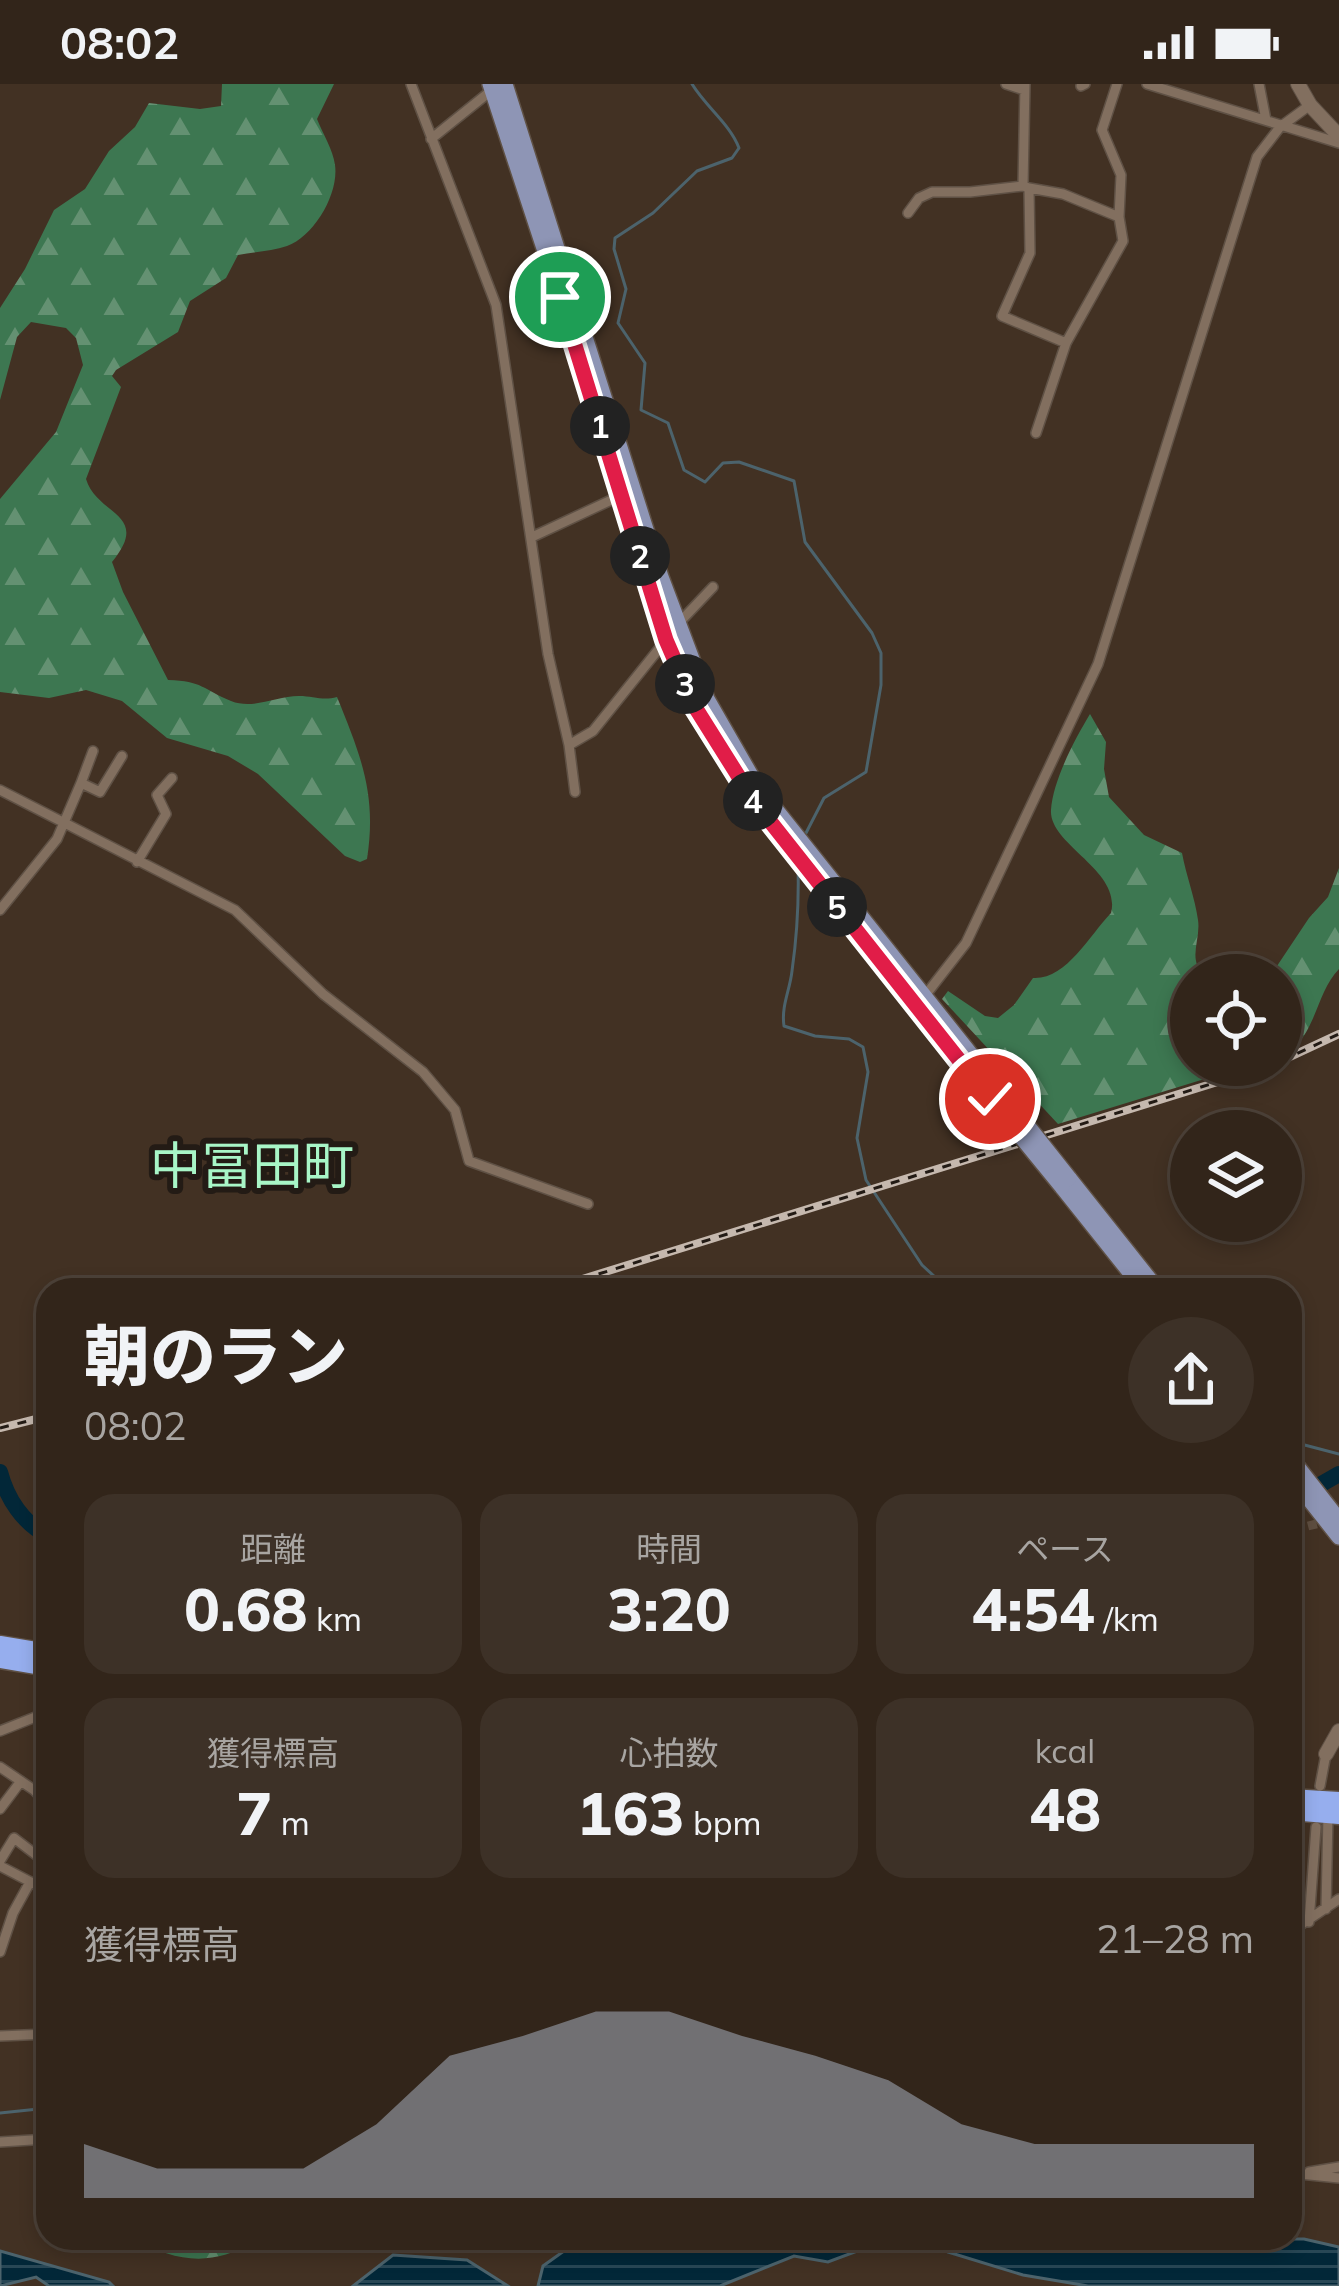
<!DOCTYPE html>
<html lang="ja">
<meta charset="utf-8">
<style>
:root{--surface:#32251a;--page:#3d3127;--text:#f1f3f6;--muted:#a8a5a2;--line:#4d4239;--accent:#8c9099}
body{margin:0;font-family:Mulish,"Noto Sans JP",sans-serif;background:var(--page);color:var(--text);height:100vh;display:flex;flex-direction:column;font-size:45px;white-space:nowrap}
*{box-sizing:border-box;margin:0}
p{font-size:39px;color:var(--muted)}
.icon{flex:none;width:66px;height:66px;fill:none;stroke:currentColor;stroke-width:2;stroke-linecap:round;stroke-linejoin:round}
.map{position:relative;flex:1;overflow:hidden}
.panel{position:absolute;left:36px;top:1194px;width:1266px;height:972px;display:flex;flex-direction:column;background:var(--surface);border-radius:36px;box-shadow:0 6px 18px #0003,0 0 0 3px var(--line)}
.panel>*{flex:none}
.buttons{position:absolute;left:1170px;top:870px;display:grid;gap:24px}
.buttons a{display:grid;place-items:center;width:132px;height:132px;border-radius:50%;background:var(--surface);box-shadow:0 6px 18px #0003,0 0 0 3px var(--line);font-size:60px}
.pin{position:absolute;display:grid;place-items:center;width:102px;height:102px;color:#fff;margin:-51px;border:6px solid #fff;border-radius:50%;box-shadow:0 3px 12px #0007}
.km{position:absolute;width:60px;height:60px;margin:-30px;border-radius:50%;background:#222;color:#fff;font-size:33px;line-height:60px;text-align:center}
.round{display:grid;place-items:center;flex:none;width:126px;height:126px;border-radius:63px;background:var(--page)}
.summary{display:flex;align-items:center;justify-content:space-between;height:204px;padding:0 48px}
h1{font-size:66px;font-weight:800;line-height:90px}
.metrics{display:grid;grid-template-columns:repeat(3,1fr);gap:18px;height:204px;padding:12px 48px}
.metrics div{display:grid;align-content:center;border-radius:30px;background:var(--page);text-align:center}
.metrics b{font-size:60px;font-weight:800}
.metrics small{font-size:33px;font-weight:400}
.metrics p{font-size:33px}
.chart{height:336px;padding:24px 48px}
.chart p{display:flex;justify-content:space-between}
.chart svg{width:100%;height:216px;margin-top:12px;fill:var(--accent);opacity:.7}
.status{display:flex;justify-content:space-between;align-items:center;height:84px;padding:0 60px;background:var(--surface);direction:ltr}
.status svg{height:33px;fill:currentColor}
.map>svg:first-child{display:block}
.forest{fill:url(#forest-firs)}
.water{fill:url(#water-rules);stroke:#4c636c;stroke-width:3}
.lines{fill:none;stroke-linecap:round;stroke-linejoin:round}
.stream{stroke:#4c636c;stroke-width:3}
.river{stroke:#022738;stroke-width:16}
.street-tunnel{stroke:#5e4e40;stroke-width:9;stroke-dasharray:9 4.5;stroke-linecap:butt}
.street-casing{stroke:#5f5145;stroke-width:12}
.secondary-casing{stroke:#5f5145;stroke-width:16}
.primary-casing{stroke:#5f5145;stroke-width:18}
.highway-casing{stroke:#5f5145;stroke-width:21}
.street{stroke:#826f5f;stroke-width:9}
.secondary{stroke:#826f5f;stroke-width:14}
.primary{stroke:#8e95b5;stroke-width:15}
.highway{stroke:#96aeee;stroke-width:18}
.rail-casing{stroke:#c5b8ae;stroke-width:8}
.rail{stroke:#231b15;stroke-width:3;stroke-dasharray:9;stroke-linecap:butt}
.primary-bridge-casing{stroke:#5f5145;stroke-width:18;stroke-linecap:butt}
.primary-bridge{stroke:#8e95b5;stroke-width:15}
.route-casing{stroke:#fff;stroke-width:24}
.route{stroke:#e11d48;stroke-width:15}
.labels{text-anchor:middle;stroke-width:12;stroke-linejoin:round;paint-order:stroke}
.quarter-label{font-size:51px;fill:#a8f6c7;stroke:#231b15}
</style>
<div class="status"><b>08:02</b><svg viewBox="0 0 49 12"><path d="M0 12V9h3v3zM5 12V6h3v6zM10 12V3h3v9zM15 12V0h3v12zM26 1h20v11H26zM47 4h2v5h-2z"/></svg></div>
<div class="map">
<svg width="1339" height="2202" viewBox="0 0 1339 2202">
<defs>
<pattern id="forest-firs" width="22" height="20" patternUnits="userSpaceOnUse" patternTransform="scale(3)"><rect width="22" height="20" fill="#3d7751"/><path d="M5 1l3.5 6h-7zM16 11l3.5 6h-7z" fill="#649172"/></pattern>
<pattern id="water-rules" width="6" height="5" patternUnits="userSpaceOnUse" patternTransform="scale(3)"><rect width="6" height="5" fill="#022738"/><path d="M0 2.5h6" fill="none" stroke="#284755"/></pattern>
</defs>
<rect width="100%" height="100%" fill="#423123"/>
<path class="forest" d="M 222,0 L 334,0 L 317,35 C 323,50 333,66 335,81 C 339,110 314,152 287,162 C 272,167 254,168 238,171 L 226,194 L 190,217 L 178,248 L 116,286 L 112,292 L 121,303 L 86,395 C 97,432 152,429 112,478 L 123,508 L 168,596 C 203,597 202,605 231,617 C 253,626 276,612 299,612 C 313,612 323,617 337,613 C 361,672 377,711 367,775 L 360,778 L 345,772 L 258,690 L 228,672 L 167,654 L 122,617 L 86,606 L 49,614 L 0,608 L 0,415 L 56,348 L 83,281 L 76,254 L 66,244 L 31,238 L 17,253 L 0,316 L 0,224 L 25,185 L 54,126 L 85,105 L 109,67 L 135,43 L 149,19 L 200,25 L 221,22 Z
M 1090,630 L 1106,658 L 1104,685 L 1109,713 L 1144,751 L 1182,769 C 1186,791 1195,814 1198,836 C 1201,856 1187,875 1204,891 L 1191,891 L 1191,981 L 1250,981 L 1058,1040 L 942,915 L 948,907 L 985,932 L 998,934 L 1014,921 L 1033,894 C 1066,896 1089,852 1111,829 C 1122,786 1049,761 1051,726 C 1053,696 1075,655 1090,630 Z
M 1339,784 L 1339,885 C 1315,909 1315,959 1281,971 L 1281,891 L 1271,891 L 1309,834 L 1328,813 Z
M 130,2154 L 263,2154 C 212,2183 182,2180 130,2154 Z"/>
<path class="water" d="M 556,2154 L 1304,2155 L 1339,2163 L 1339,2202 L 1088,2202 L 1023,2191 L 948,2168 L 945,2157 L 876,2160 L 828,2178 L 794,2172 L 720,2202 L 538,2202 L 543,2182 L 571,2162 Z
M 0,2167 L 109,2198 L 113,2202 L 49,2202 L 36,2193 L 0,2202 Z
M 393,2171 L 467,2176 L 508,2202 L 353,2202 Z"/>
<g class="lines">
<path class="stream" d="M 692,0 C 706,23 730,40 739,64 L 732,74 L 697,87 L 653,129 L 615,154 L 614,165 L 626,205 L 618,239 L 645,279 L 641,326 L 668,339 L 684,386 L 705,398 L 723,379 L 739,378 L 794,397 L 805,458 L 872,549 L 881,569 L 881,601 L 866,688 L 824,714 L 806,749
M 798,782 C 799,817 797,852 792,887 C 790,906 781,922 784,942 L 815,952 L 849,955 L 863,963 L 868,988 L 857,1054 L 866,1096 L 922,1181 L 949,1206
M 1290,1361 L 1297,1359 L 1339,1370
M 0,2029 L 48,2024"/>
<path class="river" d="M 0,1388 C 7,1415 23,1439 48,1452
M 1290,1418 L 1339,1390"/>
<path class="street-tunnel" d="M 1308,1442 L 1328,1437"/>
<defs>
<path id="street" d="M 411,0 L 496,221 L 548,570 L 569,661 L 575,708
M 1006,0 L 1024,6
M 1025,0 L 1023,102 L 1029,104 L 1030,169 L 1002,232 L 1066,259
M 1147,0 L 1339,59
M 1259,0 L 1266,36
M 1081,2 L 1085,0
M 431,55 L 492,6
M 1029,104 L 1063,110 L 1119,133
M 908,129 L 919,114 L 932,108 L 970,108 L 1023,102
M 1036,349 L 1066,259 L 1123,157 L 1119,133 L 1121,91 L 1102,46 L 1117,0
M 532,453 L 622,411
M 676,542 L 713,503
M 569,661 L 593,647 L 666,556
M 81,699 L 93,667
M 0,706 L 235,826 L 323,910 L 423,988 L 455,1026 L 469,1077 L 588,1120
M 137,778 L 166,730 L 157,711 L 172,694
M 0,826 L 57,755 L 81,699 L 100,708 L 122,672
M 924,913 L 966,859 L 1098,580 L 1257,73 L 1280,43 L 1310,21
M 0,1647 L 48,1628
M 0,1683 L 34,1706 L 48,1721
M 1320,1702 L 1326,1670
M 0,1725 L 21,1697
M 0,1777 L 14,1754 L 48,1780
M 0,1782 L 48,1807
M 1326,1825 L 1328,1730
M 1309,1838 L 1316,1743
M 1290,1848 L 1339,1815
M 0,1868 L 13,1829 L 30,1798
M 0,1952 L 48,1950
M 0,2058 L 48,2055
M 1309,2088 L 1339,2083
M 1290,2089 L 1339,2094"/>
<path id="secondary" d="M 1298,0 L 1310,21 L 1339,52
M 1326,1670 L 1339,1647"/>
<path id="primary" d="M 490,0 L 560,213 L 666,556 L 695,623 L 754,717 L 990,1015
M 505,0 L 661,493 L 707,615 L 757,702 L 1000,1007
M 1069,1094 L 1158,1206
M 1062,1103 L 1144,1206
M 1290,1373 L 1339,1436
M 1290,1391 L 1339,1453"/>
<path id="highway" d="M 0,1561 L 48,1569
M 0,1575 L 48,1583
M 1290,1714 L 1339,1717
M 1290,1727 L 1339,1731"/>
</defs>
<use href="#street" class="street-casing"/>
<use href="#secondary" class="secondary-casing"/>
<use href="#primary" class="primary-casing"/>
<use href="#highway" class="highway-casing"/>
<use href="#street" class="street"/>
<use href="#secondary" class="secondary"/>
<use href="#primary" class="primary"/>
<use href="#highway" class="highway"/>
<defs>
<path id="rail" d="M 1281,977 L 1339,950
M 547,1206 L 1272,981
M 0,1344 L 48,1332"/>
</defs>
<use href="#rail" class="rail-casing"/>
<use href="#rail" class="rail"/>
<defs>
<path id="primary-bridge" d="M 1000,1007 L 1069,1094
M 990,1015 L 1062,1103"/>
</defs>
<use href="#primary-bridge" class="primary-bridge-casing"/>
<use href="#primary-bridge" class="primary-bridge"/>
</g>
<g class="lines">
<defs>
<path id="route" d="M 560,213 L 666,556 L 695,623 L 754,717 L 990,1015"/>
</defs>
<use href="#route" class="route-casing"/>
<use href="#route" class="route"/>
</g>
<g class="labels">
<g class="quarter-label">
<text x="252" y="1100">中冨田町</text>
</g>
</g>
</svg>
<div class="buttons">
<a><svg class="icon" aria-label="locate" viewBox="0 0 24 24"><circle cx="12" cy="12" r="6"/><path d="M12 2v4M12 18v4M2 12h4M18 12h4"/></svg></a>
<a><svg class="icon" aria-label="layers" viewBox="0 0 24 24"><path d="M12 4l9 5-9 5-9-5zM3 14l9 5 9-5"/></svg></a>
</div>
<div class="pin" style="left:560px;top:213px;background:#1e9e55"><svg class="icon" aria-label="arrive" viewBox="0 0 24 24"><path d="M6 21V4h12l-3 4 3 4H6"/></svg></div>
<div class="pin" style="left:990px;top:1015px;background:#d93025"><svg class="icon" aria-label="check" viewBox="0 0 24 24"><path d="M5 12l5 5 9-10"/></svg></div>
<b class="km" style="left:600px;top:342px">1</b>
<b class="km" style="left:640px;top:472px">2</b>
<b class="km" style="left:685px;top:600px">3</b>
<b class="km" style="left:753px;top:717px">4</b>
<b class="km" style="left:837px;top:823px">5</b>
<section class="panel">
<div class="summary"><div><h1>朝のラン</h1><p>08:02</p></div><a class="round"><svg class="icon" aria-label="share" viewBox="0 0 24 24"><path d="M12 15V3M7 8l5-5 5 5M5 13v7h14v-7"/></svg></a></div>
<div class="metrics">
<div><p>距離</p><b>0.68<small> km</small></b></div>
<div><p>時間</p><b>3:20</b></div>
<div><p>ペース</p><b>4:54<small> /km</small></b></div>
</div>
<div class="metrics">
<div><p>獲得標高</p><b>7<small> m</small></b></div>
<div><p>心拍数</p><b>163<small> bpm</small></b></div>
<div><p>kcal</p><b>48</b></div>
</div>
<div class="chart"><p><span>獲得標高</span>21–28 m</p>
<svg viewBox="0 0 160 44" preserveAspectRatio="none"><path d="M0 44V33L10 38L20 38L30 38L40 29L50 15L60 11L70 6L80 6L90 11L100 15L110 20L120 29L130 33L140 33L150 33L160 33V44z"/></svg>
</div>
</section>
</div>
